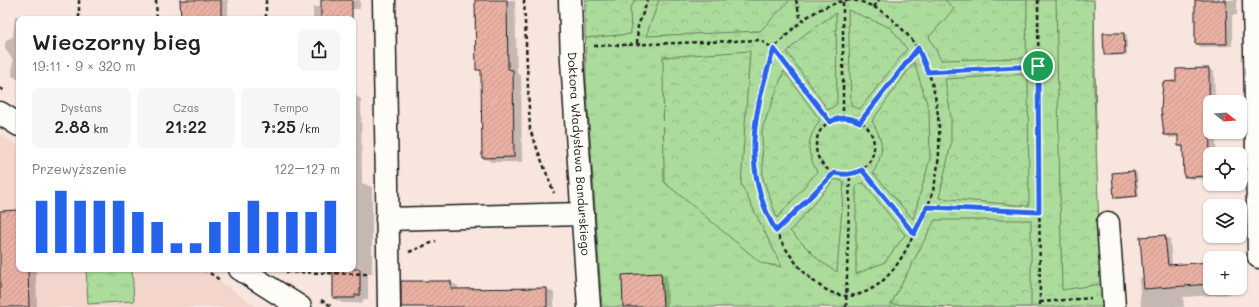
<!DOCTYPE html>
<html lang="pl">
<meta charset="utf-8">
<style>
:root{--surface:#fff;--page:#f6f6f6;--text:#222;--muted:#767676;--accent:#2563eb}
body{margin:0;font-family:Mali,sans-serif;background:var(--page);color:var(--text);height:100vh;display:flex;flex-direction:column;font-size:15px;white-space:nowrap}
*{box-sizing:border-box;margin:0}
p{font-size:13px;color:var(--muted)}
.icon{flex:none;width:22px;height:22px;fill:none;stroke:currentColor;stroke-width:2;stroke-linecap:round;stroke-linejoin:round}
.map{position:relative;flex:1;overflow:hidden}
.details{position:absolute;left:16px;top:16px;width:340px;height:256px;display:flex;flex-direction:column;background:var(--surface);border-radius:8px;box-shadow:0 1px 3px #0004}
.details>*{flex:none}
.needle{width:26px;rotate:107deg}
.fabs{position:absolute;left:1203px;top:95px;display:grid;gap:8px}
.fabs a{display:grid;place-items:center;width:44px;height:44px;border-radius:8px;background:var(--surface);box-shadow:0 1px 3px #0004;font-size:20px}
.pin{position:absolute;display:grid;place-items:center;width:34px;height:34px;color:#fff;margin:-17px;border:2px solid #fff;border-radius:50%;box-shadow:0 1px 4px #0007}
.round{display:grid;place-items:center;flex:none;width:42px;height:42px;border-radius:8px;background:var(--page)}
.headline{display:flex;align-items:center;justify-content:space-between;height:68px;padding:0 16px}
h1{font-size:22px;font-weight:600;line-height:30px}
.stats{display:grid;grid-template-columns:repeat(3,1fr);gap:6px;height:68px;padding:4px 16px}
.stats div{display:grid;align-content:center;border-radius:8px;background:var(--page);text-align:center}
.stats b{font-size:17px;font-weight:600}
.stats small{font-size:11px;font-weight:400}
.stats p{font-size:11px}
.chart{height:112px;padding:8px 16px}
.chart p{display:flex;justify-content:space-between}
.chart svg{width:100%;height:72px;margin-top:4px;stroke:var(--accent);stroke-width:6}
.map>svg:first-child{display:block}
.built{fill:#f3d5cc}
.grass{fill:url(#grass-tufts);stroke:#647c5c}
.forest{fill:url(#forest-crowns);stroke:#647c5c}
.shadow{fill:#0003}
.building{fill:url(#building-hatch);stroke:#1c1c1c}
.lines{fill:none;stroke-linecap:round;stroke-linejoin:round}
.minor-casing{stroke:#1c1c1c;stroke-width:25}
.path{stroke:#1c1c1c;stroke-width:2.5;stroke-dasharray:4 3;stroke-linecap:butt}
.minor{stroke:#fdfcf7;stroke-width:22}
.route-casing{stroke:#fff;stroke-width:8}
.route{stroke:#2563eb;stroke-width:5}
.labels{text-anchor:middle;stroke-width:4;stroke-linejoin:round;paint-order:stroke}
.street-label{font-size:12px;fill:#1c1c1c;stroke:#fdfcf7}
</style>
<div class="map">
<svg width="1259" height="307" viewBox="0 0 1259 307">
<defs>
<pattern id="grass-tufts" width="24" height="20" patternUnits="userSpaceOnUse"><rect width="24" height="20" fill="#acdc9c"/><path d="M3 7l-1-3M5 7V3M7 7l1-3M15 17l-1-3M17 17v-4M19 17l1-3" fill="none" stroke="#93bc86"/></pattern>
<pattern id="forest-crowns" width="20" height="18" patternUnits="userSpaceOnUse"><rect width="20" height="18" fill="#acdc9c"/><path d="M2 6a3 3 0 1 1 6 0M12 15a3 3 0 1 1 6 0" fill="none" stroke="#93bc86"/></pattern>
<pattern id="building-hatch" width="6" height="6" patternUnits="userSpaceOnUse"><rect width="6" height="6" fill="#e9b0a3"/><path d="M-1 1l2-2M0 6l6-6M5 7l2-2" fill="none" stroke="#c7978c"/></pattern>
</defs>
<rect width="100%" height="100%" fill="#f7e5de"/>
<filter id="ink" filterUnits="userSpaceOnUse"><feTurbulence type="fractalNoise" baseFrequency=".025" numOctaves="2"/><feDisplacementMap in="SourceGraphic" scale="8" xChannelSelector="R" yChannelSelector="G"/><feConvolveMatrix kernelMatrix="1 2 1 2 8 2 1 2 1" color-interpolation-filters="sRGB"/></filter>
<g filter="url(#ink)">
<path class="built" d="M 0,134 L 19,147 L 19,269 L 201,269 L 257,307 L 0,307 Z"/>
<path class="grass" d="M 585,0 L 1094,0 L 1097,196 L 1103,307 L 602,307 L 586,80 Z
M 86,269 L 132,269 L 134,301 L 88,304 Z"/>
<path class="forest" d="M 585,0 L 635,0 L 630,9 L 631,34 L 585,38 Z
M 659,0 L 788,0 L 789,1 L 760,31 L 646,36 Z
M 945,0 L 1027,0 L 1026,58 L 941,60 L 929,37 L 954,9 Z
M 1056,0 L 1094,0 L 1094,89 L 1101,284 L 1062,290 Z
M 848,10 L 891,28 L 907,49 L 860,109 L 851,106 Z
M 836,13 L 837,104 L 828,110 L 787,52 L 805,34 Z
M 750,51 L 741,184 L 782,267 L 761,263 L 664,182 L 663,57 Z
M 914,62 L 929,110 L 930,159 L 913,219 L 873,173 C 885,151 884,142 872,121 Z
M 784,71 L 820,120 C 806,141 806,150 817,172 L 777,218 L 763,179 L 762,129 Z
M 1028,74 L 1029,206 L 939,198 L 951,144 L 951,117 L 945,79 Z
M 835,179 L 844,182 L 837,272 L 820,261 L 790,231 Z
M 863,182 L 905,235 L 885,262 L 856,274 L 856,186 Z
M 935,220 L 1031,220 L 1031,307 L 952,307 L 891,304 Z"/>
<path class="shadow" d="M 181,0 L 228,0 L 228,19 L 182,19 Z
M 322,0 L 360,0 L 360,9 L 351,9 L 351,19 L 313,19 L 313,7 L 322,7 Z
M 476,0 L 515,0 L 517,73 L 521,76 L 522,162 L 491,162 L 483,157 L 482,71 L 477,69 Z
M 1195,0 L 1237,0 L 1237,15 L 1232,15 L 1232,46 L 1201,47 L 1196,43 Z
M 15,16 L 51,17 L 54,19 L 19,19 L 19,80 L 12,76 L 13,60 L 6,50 L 5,46 L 6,40 L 13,37 Z
M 1124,34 L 1127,35 L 1127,55 L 1108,56 L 1105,54 Z
M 1209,69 L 1214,72 L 1215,102 L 1210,102 L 1210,132 L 1216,132 L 1216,154 L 1210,154 L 1210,179 L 1190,179 L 1185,176 L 1184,148 L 1179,146 L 1179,137 L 1170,138 L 1165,134 L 1177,82 L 1177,70 Z
M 353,94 L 361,99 L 362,183 L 372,187 L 372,274 L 368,274 L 368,299 L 363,299 L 363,303 L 342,303 L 334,298 L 334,269 L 353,269 Z
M 1134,172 L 1137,173 L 1139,197 L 1118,199 L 1115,198 L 1113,174 Z
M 19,211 L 19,269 L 36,269 L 37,307 L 0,307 L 0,212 Z
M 1165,236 L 1170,239 L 1172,265 L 1210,263 L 1210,288 L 1232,288 L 1232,294 L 1183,297 L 1184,307 L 1141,307 L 1139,278 L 1144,278 Z
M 661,274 L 667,277 L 668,307 L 624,307 Z
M 450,282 L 458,286 L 458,290 L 547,289 L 554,293 L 554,307 L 402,307 Z"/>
<path class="building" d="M 180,0 L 221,0 L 221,19 L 181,19 Z
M 321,0 L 352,0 L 352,19 L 321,19 Z
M 475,0 L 507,0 L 508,69 L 513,70 L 514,157 L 482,158 L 481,70 L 476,70 Z
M 1195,0 L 1226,0 L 1227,44 L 1195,44 Z
M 1103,33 L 1124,33 L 1125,54 L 1104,55 Z
M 1209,68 L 1210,176 L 1184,177 L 1183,146 L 1178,146 L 1178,135 L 1164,135 L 1161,109 L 1163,82 L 1176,81 L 1176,69 Z
M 1134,171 L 1137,196 L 1114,198 L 1112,173 Z
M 19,210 L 19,269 L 28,269 L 29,307 L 0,307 L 0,211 Z
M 1165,235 L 1168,265 L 1210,262 L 1210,284 L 1144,289 L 1140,237 Z
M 333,269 L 360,269 L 360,295 L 355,295 L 355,298 L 333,298 Z
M 661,273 L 663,307 L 623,307 L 622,275 Z
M 401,281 L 451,281 L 451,289 L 547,288 L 547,307 L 401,307 Z"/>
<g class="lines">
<defs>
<g id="minor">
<path d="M 384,0 L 389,307"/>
<path id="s1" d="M 570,0 L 572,61 L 589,307"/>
<path d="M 1254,0 L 1259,257"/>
<path d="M 0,113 L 19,125"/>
<path d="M 387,219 L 583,214"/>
<path d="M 1108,223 L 1114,307"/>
<path d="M 240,269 L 300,307"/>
</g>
</defs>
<use href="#minor" class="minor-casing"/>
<path class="path" d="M 79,0 L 79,19
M 156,0 L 157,19
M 266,0 L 266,19
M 524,0 L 530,130 L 554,193
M 796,0 L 801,21
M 847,0 C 866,0 884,11 897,24 C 910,36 921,51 927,68 C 942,108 944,162 929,203 C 924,216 917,228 911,240 C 900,263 883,289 856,295 C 811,305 769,228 759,192 C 747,153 755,87 773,50 C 776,45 782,40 786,36 C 803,17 822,6 847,0 Z
M 1038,0 L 1040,307
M 874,7 L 879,0
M 637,43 L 638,26 L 648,0
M 594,46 L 760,40 L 774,49 L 830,122
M 929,72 L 1038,66
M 0,88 L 5,91
M816 146a29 29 0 1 1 58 0a29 29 0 1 1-58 0Z
M 843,118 L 843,0
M 860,122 L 918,48
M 862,170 L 914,234
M 928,207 L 1039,212
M 777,231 L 834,173
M 409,252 L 436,241
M 204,269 L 220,280
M 286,272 L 367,274
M 321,300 L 333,307
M 1040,302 L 1091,298
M 846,307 L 850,174"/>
<use href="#minor" class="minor"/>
</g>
</g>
<g class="lines" filter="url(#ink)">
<defs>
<path id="route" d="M 918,48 L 928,72 L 1038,66 L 1039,212 L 927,207 L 914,234 L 862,170 C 852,175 845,175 834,173 L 776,231 C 741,170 753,112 774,49 L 830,122 C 840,116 850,117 860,122 Z"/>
</defs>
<use href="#route" class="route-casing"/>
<use href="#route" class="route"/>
</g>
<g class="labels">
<g class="street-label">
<text dy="4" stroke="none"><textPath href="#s1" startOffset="154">Doktora Władysława Bandurskiego</textPath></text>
</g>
</g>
</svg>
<div class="fabs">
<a><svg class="needle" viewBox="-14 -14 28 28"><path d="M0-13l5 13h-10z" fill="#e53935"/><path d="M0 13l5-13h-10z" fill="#767676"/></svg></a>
<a><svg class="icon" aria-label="locate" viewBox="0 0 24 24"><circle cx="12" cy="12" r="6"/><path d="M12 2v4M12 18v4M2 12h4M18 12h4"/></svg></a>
<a><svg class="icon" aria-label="layers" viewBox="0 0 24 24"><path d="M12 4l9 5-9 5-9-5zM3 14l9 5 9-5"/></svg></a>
<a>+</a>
</div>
<div class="pin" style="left:1038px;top:66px;background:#1e9e55"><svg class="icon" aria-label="arrive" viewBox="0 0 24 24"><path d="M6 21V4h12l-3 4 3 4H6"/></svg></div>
<section class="details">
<div class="headline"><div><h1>Wieczorny bieg</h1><p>19:11 · 9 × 320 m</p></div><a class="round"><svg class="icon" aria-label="share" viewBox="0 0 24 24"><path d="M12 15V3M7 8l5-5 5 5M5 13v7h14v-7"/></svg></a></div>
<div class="stats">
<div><p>Dystans</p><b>2.88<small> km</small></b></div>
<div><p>Czas</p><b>21:22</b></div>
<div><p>Tempo</p><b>7:25<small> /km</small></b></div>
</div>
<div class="chart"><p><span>Przewyższenie</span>122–127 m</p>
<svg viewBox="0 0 160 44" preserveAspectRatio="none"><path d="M5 44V12M15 44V6M25 44V12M35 44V12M45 44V12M55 44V19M65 44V25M75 44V38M85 44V38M95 44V25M105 44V19M115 44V12M125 44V19M135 44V19M145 44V19M155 44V12"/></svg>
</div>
</section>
</div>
